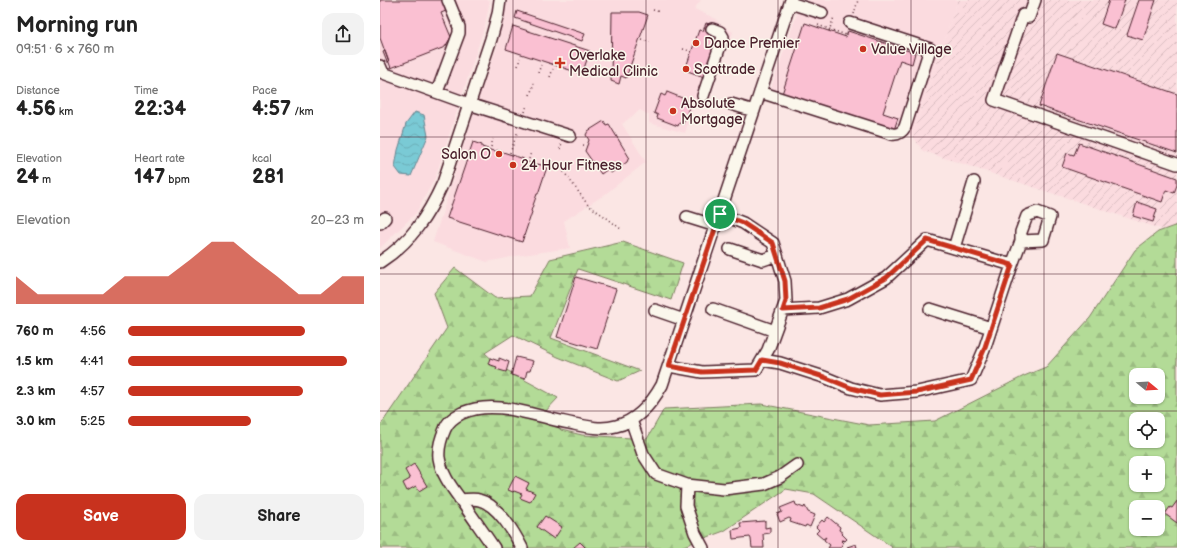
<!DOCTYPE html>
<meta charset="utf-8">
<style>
:root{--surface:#fff;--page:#f2f2f2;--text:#222;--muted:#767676;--accent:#c8321e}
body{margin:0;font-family:"Balsamiq Sans",sans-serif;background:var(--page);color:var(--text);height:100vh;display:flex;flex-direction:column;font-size:15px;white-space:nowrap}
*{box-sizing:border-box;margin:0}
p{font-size:13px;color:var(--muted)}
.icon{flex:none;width:22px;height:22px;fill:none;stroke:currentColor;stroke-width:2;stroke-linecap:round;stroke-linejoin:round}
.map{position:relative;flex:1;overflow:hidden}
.drawer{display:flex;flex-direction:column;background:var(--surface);width:380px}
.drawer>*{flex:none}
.needle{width:26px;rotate:108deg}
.fabs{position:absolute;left:749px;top:368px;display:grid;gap:8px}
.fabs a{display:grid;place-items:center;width:36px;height:36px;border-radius:8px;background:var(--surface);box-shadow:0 1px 3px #0004;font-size:20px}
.pin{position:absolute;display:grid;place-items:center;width:34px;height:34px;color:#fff;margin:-17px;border:2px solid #fff;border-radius:50%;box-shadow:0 1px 4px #0007}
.round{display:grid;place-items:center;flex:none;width:42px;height:42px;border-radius:12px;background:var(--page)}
.summary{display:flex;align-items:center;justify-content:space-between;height:68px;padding:0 16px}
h1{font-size:22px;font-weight:700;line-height:30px}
.figures{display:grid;grid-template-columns:repeat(3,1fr);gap:6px;height:68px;padding:4px 16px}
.figures div{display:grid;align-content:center}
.figures b{font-size:20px;font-weight:700}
.figures small{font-size:11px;font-weight:400}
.figures p{font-size:11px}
.chart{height:112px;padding:8px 16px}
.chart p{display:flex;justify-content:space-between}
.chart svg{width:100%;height:72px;margin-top:4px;fill:var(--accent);opacity:.7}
.action{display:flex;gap:8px;margin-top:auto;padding:8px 16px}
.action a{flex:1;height:46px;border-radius:12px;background:var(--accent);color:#fff;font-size:16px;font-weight:700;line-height:46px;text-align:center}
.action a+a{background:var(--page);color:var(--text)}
ul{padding:0 16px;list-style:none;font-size:13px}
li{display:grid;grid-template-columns:64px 48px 1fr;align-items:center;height:30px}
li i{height:10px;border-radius:5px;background:var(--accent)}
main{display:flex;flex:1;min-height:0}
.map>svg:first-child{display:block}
.built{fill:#fbdbdf}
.industrial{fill:url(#industrial-furrows)}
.forest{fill:url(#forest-firs);stroke:#7e7d61;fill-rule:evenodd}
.water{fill:url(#water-waves);stroke:#678691}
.building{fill:#fac0d2;stroke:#4a1f2b}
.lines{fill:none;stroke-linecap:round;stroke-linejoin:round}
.minor-casing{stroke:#4a1f2b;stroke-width:14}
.path{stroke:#4a1f2b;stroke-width:1.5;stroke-dasharray:1 3;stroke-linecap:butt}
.minor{stroke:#fbf7ec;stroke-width:11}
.route-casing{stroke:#fff;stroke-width:8}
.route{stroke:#c8321e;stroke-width:5}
.grid{fill:none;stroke:#4a1f2b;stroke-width:1;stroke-opacity:0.55}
.poi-dot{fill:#c8321e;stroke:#fbf7ec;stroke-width:1.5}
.labels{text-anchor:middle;stroke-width:3;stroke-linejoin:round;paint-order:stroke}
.poi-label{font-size:14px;fill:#4a1f2b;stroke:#fbf7ec;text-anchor:start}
</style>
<main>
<section class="drawer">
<div class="summary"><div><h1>Morning run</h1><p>09:51 · 6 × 760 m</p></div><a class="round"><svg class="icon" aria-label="share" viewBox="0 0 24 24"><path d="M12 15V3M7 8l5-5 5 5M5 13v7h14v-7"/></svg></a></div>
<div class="figures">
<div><p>Distance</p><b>4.56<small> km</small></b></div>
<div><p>Time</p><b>22:34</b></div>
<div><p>Pace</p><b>4:57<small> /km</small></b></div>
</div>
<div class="figures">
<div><p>Elevation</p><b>24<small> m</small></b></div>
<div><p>Heart rate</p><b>147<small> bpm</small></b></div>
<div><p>kcal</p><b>281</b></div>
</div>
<div class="chart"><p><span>Elevation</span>20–23 m</p>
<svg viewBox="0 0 160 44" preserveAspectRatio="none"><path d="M0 44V27L10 38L20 38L30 38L40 38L50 27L60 27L70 27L80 17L90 6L100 6L110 17L120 27L130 38L140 38L150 27L160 27V44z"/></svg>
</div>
<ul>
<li><b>760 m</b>4:56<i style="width:75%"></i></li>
<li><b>1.5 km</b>4:41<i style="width:93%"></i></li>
<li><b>2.3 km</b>4:57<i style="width:74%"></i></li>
<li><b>3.0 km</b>5:25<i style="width:52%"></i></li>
</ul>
<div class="action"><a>Save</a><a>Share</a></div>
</section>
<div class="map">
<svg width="797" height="548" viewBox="0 0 797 548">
<defs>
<pattern id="industrial-furrows" width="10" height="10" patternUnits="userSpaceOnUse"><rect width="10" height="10" fill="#fbdbdf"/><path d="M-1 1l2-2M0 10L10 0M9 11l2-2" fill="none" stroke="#d9bcc0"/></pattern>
<pattern id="forest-firs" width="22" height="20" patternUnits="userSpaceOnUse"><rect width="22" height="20" fill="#b3db97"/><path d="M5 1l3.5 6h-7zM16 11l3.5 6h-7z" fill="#9bbc82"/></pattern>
<pattern id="water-waves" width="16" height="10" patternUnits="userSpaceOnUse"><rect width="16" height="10" fill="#7acad5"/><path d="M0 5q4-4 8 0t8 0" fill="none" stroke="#6badb7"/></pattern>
</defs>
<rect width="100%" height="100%" fill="#fbe6e4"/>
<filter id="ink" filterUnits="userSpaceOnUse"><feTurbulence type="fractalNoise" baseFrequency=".025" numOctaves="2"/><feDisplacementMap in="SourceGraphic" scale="8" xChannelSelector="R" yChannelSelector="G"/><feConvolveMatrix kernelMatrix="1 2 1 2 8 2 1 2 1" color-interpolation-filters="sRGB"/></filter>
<g filter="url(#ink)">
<path class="built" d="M 0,0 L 110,0 L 105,25 L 55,178 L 36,213 L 0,248 Z
M 127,0 L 321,0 L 314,9 L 334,18 L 340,24 L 353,32 L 326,104 L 315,101 L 305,133 L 269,123 L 269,115 L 260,110 L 242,124 L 266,162 L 224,195 L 184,221 L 190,248 L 136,256 L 107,262 L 53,242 L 99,97 L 118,44 Z
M 422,0 L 578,0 L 532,136 L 391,88 Z"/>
<path class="industrial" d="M 578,0 L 797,0 L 797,225 L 784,230 L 543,151 L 532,136 Z"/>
<path class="forest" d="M 797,225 L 797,548 L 511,548 L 512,547 L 434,494 L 406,489 L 344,531 L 298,548 L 0,548 L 0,426 L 67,328 L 54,293 L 75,268 L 115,298 L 150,296 L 170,259 L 243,242 L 303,263 L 291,300 L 198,269 L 171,338 L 260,371 L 238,381 L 178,357 L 133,335 L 105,353 L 119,366 L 178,398 L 163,414 L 181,430 L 202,435 L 267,439 L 284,409 L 381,404 L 489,425 L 555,421 L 644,376 L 666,367 L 710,318 L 755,250 L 778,232 ZM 756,375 L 778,375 L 778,397 L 756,397 ZM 756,419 L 778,419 L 778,441 L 756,441 ZM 756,463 L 778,463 L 778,485 L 756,485 ZM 756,507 L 778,507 L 778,529 L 756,529 Z"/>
<path class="water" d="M 35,112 L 44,115 L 48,136 L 31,176 L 21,175 L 15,167 L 18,150 L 26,124 Z"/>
<path class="building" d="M 0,0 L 62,0 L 66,11 L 61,13 L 71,37 L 65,47 L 11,68 L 0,38 Z
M 729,0 L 745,0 L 735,29 L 721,24 Z
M 759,0 L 776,0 L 763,40 L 747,35 Z
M 137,11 L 205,34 L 202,41 L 135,18 Z
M 232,12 L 259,12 L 268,15 L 246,78 L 241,76 L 239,84 L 231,81 Z
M 326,23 L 333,25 L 330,34 L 336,42 L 324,77 L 305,70 L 319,30 L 323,31 Z
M 425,23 L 466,37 L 468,31 L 535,53 L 532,64 L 520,60 L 503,113 L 518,118 L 514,130 L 402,94 Z
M 133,26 L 210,51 L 202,74 L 126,49 Z
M 5,51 L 9,62 L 7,62 L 3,52 Z
M 677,53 L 797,94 L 797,153 L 659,106 Z
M 287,92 L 307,100 L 305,104 L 310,105 L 303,124 L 299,123 L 298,126 L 277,118 L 278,115 L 274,113 L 281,94 L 285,96 Z
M 224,121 L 226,125 L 229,124 L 249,157 L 247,162 L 231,173 L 228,169 L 221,174 L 205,151 L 209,140 L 206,135 L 208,131 Z
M 93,142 L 102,145 L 102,147 L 116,152 L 117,150 L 144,159 L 144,161 L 158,165 L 158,164 L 167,167 L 158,194 L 157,194 L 151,211 L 152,212 L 142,242 L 67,218 Z
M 699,143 L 797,178 L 797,185 L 794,193 L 786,190 L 782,202 L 682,167 L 687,153 L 694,155 Z
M 757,202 L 777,209 L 773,222 L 753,216 Z
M 196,277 L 236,289 L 217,349 L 177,337 Z
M 136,357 L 153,361 L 150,371 L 147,371 L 145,379 L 131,375 Z
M 110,358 L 119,361 L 119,358 L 129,362 L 126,372 L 116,369 L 117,367 L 108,364 Z
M 34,464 L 47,486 L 39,491 L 36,486 L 27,491 L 23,483 L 30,479 L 25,470 Z
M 135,476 L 149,483 L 146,489 L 155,493 L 150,502 L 140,498 L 142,494 L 134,491 L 133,492 L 128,490 Z
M 797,501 L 797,523 L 785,514 L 790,507 L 792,508 Z
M 415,502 L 416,505 L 424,508 L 424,507 L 425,506 L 428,512 L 435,515 L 430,527 L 426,525 L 425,527 L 410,522 L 411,519 L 409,518 L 400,522 L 397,514 L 402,512 L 400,508 Z
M 165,516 L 182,527 L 174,539 L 157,527 Z
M 448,517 L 460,527 L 459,530 L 463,533 L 462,534 L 467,539 L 465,541 L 462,540 L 461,541 L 463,543 L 460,548 L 448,548 L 450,545 L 444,540 L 446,537 L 443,539 L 436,533 L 439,530 L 436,527 L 442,520 L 444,522 Z
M 385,521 L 385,528 L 390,527 L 390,533 L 383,534 L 384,548 L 372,548 L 371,539 L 370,537 L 353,539 L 352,530 L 361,528 L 360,523 Z
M 200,542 L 206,548 L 193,548 Z
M 476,544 L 477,548 L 468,548 L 467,547 Z"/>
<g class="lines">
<defs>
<path id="minor" d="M 655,0 L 649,17 L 643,15 L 614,100 L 797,164
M 410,3 L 442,13
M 0,66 L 3,73 L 89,104 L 190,136
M 57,92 L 79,33 L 79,27 L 68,0
M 380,92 L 512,134 C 519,135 522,132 525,127 L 550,49 L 470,23
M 323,96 L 343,37 L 340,32 L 332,29
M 351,104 L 374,111
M 307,217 L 336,226
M 0,223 L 5,218
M 574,248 L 594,182
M 350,249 L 383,260 L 397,255
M 0,262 C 31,242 48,216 63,183 L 111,39 L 118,14 L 120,0
M 333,309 L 395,331
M 550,309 L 611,328
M 275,310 L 304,320
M 403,310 L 439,308 L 468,299 L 506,278 L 547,240 L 632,265
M 382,360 L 400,363 L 444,377 L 471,388 L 500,395 L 537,392 L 591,380 L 604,350 L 632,265 L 641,241 L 641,232 L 647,216 L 657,212 L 670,217 L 663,240 L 641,241
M 289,366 L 322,372 L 376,370 L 388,350 L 406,301 L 405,281 L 393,243 L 363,223 L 340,214
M 251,420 L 263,454 L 276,474 L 307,485 L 344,489 L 384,484 L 400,477 L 417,465
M 307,485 L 306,506 L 315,533 L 323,548
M 80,500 C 86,500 94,498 99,500 C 117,504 134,532 142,548
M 114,548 C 104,533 93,518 83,503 C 73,489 62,476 59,458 C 58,449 61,438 65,429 C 68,421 74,417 82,413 C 110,401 140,411 168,418 C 177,421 186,422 194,424 C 208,427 222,430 236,426 C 257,421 272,403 282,385 L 411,0"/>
</defs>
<use href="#minor" class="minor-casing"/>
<path class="path" d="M 273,10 L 280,12
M 474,14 L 478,0
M 438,25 L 466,35 L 467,32
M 449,31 L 454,17
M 262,40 L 270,42
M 303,49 L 310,51
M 138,66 L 140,58
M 158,73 L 161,65
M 170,77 L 173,69
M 150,95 L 154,83
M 145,112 L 147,105
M 203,145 L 207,146
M 111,147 L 113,139
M 180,149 L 182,143
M 130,153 L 138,131
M 149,159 L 151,152
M 174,163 L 176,161 L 208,205 L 227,218 L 242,230"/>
<use href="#minor" class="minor"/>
</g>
</g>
<g class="lines" filter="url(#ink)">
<defs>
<path id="route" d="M 340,214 L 363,223 L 393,243 L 405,281 L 406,301 L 403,310 L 439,308 L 468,299 L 506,278 L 547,240 L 632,265 L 604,350 L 591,380 L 537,392 L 500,395 L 471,388 L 444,377 L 400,363 L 382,360 L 376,370 L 322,372 L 289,366 Z"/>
</defs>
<use href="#route" class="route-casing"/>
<use href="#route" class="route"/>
</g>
<path class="grid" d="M 133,0 L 133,548M 266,0 L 266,548M 398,0 L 398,548M 531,0 L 531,548M 664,0 L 664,548M 0,137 L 797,137M 0,274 L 797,274M 0,411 L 797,411"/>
<g class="poi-dot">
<circle cx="316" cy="43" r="4"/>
<circle cx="483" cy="49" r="4"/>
<path d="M178 57h4v4h4v4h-4v4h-4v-4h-4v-4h4z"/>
<circle cx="306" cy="69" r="4"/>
<circle cx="293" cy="111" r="4"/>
<circle cx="119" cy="154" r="4"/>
<circle cx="133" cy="165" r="4"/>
</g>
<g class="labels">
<g class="poi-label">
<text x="324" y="48">Dance Premier</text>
<text x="491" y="54">Value Village</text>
<text x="189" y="60">Overlake<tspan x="189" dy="16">Medical Clinic</tspan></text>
<text x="314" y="74">Scottrade</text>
<text x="301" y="108">Absolute<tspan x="301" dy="16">Mortgage</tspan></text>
<text x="111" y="159" text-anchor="end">Salon O</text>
<text x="141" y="170">24 Hour Fitness</text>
</g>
</g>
</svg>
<div class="fabs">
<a><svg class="needle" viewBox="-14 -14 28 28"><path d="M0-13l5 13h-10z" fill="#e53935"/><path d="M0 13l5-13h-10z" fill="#767676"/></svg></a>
<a><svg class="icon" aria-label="locate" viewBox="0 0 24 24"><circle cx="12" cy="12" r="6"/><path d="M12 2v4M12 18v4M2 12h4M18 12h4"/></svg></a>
<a>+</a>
<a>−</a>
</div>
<div class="pin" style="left:340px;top:214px;background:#1e9e55"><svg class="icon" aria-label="arrive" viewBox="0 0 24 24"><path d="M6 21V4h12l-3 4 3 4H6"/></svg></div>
</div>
</main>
